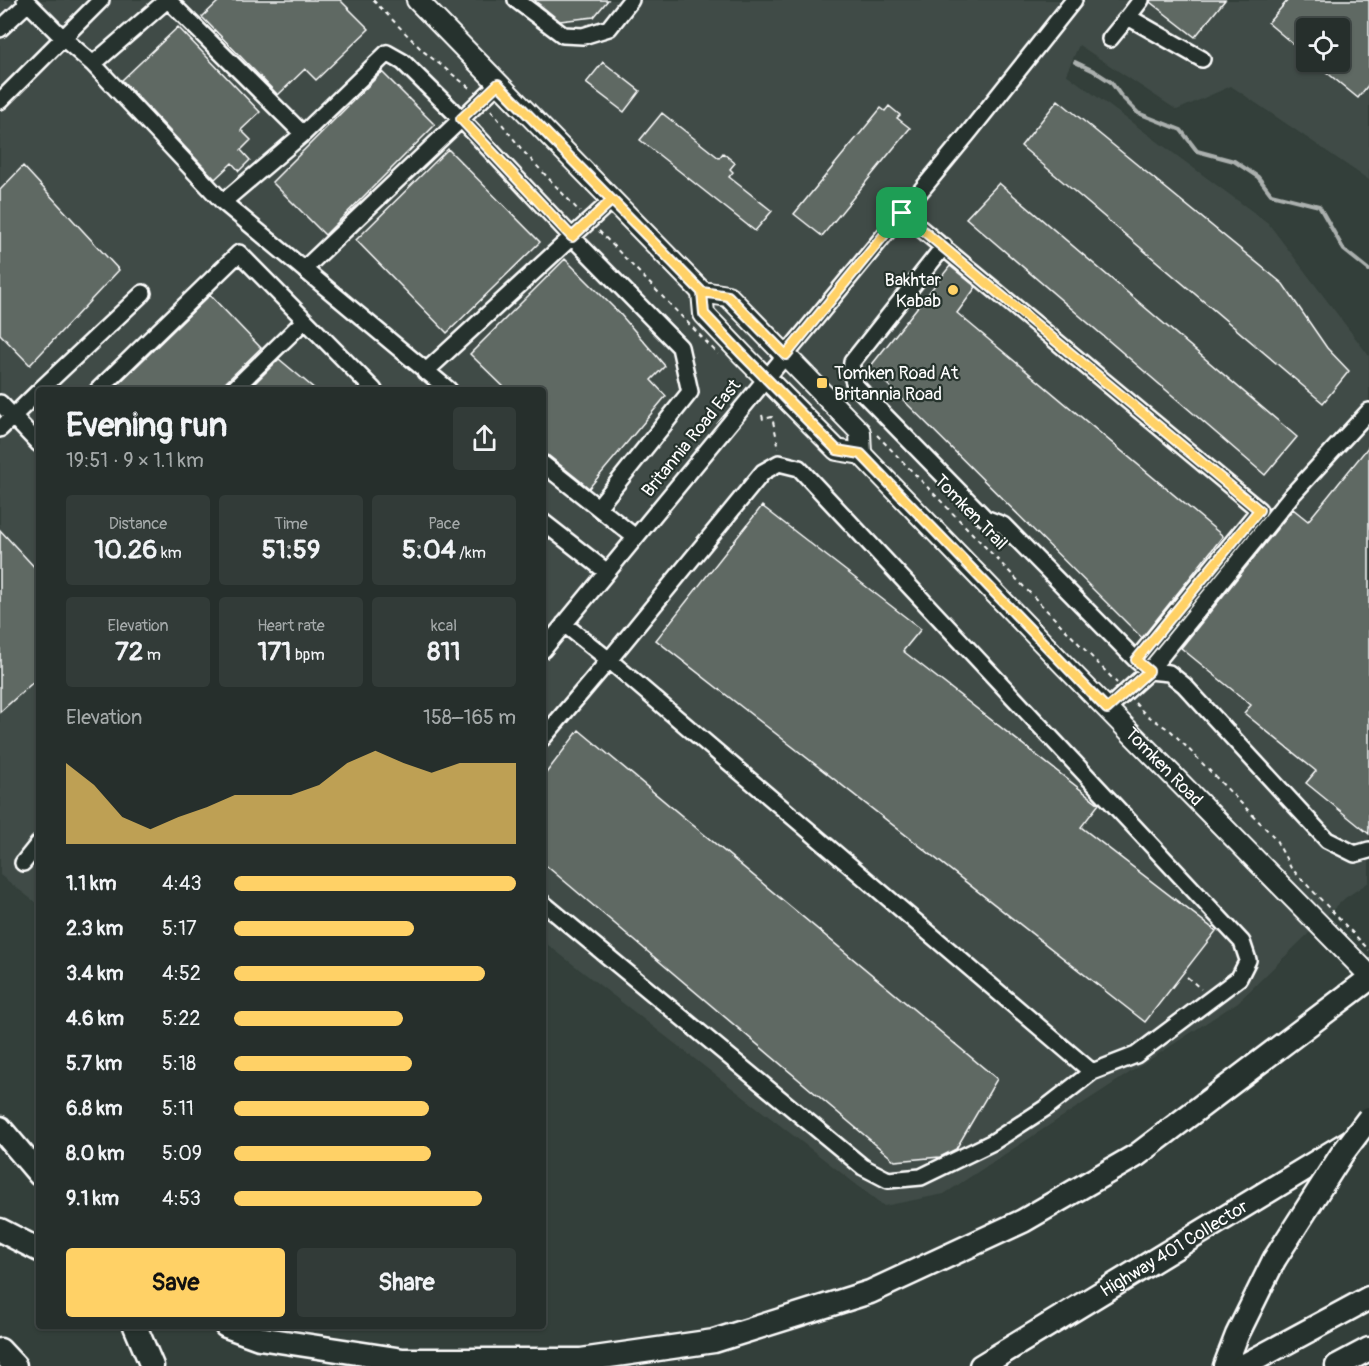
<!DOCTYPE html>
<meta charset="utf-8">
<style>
:root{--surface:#262f2c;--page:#323b38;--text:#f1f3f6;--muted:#a4a9a9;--line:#424a48;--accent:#ffd166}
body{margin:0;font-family:Pangolin,sans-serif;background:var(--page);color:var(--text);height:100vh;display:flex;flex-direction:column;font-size:22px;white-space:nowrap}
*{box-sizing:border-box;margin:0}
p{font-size:20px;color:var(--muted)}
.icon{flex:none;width:33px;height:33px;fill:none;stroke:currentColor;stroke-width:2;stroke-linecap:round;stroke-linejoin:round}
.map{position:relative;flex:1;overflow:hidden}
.sheet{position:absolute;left:36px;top:387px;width:510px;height:942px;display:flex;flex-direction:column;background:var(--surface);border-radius:6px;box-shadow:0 2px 4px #0004,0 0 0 2px var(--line)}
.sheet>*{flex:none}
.buttons{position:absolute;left:1296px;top:18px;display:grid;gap:12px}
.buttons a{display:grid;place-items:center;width:54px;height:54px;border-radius:6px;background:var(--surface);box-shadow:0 2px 4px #0004,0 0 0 2px var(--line);font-size:30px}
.pin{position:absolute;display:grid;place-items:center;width:51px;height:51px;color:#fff;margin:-26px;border-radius:12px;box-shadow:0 3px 9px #0006}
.round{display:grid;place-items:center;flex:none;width:63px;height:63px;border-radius:6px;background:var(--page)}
.overview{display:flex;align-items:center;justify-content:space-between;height:102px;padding:0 30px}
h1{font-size:33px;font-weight:800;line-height:45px}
.stats{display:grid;grid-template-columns:repeat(3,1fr);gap:9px;height:102px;padding:6px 30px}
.stats div{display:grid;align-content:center;border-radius:6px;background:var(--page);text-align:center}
.stats b{font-size:26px;font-weight:800}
.stats small{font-size:16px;font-weight:400}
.stats p{font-size:16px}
.chart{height:168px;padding:12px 30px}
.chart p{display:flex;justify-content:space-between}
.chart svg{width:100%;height:108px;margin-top:6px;fill:var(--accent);opacity:.7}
.action{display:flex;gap:12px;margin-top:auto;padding:12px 30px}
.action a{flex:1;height:69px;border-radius:6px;background:var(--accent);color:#111;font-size:24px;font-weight:800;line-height:69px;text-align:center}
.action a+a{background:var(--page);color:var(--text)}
ul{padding:0 30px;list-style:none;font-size:20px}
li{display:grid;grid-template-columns:96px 72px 1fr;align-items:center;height:45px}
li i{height:15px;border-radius:8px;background:var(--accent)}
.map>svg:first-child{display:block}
.built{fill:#404c47;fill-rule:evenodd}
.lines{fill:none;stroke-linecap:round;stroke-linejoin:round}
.stream{stroke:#abb0ae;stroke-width:4}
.building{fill:#5f6964;stroke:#fff;stroke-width:1.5}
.minor-casing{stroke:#fff;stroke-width:20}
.major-casing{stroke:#fff;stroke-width:24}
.highway-casing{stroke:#fff;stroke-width:27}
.path{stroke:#fff;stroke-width:2;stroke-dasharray:4.5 4.5;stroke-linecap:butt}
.minor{stroke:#26332d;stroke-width:15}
.major{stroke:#26332d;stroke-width:20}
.highway{stroke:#26332d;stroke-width:22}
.highway-bridge-casing{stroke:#fff;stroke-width:27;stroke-linecap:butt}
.highway-bridge{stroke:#26332d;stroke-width:22}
.route-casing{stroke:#fff;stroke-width:12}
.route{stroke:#ffd166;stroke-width:8}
.poi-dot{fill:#ffd166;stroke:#26332d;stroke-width:2}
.labels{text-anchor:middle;stroke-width:4.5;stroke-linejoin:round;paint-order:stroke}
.poi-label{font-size:18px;fill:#fff;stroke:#26332d;text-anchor:end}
.street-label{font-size:18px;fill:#fff;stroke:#26332d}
</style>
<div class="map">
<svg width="1369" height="1366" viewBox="0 0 1369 1366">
<rect width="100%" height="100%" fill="#333f3a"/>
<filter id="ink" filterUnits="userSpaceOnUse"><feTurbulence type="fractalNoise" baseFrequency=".0167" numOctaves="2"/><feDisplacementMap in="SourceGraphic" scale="12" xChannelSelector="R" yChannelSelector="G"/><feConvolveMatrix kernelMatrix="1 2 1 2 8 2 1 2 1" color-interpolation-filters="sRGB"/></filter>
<g filter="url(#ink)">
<path class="built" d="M 0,0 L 1369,0 L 1369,180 L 1231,86 L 1177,110 L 1079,45 L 1066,74 L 1268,223 L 1369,356 L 1369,882 L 1345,898 L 1238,1002 L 944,1194 L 884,1206 L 543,941 L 543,390 L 39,390 L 39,905 L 0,875 ZM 1306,28 L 1340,28 L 1340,62 L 1306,62 Z"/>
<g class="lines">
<path class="stream" d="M 1075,62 L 1094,71 L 1111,82 L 1121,96 L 1138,113 L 1181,130 L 1197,151 L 1234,161 L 1258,177 L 1271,194 L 1319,206 L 1344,250 L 1369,270"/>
</g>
<path class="building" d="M 220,0 L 340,0 L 369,29 L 316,80 L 305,69 L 278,95 L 202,17 Z
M 534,0 L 608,0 L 594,17 L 560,21 Z
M 1151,0 L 1225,0 L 1195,37 L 1150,2 Z
M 1288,0 L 1369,0 L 1369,84 L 1358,98 L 1314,62 L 1340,62 L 1340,28 L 1306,28 L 1306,55 L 1268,23 Z
M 178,27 L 260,112 L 241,130 L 251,140 L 241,150 L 250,160 L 239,171 L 232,163 L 215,179 L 122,80 Z
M 603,62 L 640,91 L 624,112 L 586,83 Z
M 382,72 L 435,125 L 325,235 L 272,182 Z
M 1058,100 L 1283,284 L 1327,348 L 1349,371 L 1323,403 L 1021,146 Z
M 889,106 L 900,115 L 897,118 L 910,128 L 822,236 L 794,214 L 881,108 L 885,111 Z
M 662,113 L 719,158 L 723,153 L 735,163 L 730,169 L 733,172 L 729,177 L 772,211 L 755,231 L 640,140 Z
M 448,149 L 540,242 L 447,333 L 356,240 Z
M 23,166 L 119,270 L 30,365 L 0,334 L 0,190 Z
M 999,183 L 1297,437 L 1265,475 L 966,218 Z
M 565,259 L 621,315 L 665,366 L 651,380 L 666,396 L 589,488 L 549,456 L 543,454 L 543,390 L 507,390 L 470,354 Z
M 950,266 L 976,287 L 957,313 L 1223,536 L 1142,638 L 870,367 Z
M 210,295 L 261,348 L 218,390 L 112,390 Z
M 279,359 L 316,390 L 248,390 Z
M 1369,446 L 1369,834 L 1306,783 L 1316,771 L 1244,713 L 1251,705 L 1181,648 L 1293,509 L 1308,521 Z
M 762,506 L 921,629 L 903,651 L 1099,804 L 1081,827 L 1216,931 L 1145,1022 L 656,640 Z
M 0,530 L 39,572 L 39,677 L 0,712 Z
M 579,730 L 997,1079 L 956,1149 L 940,1157 L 895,1161 L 543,863 L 543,777 Z"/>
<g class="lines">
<defs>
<path id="minor" d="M 25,0 L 63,38 L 93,64 L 223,202 L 303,134
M 168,0 L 303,134 L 387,53 L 403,62 L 461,119 L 572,237 L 680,347 L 690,392 L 598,507
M 516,0 L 563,35 L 583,36 L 609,28 L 631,0
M 1141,0 L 1128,17 L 1202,59
M 0,29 L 28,3
M 1110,39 L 1128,17
M 93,64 L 167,0
M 0,101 L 101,0
M 223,202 L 449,390
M 902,213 L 1259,510 L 1136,660
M 944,246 L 852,362 L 851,373 L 855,385 L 985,518 L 1003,525 L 1136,660 L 1149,671 L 1169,673 L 1184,685 L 1327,840 L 1355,854 L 1369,850
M 304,269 L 498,84
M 305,320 L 374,390
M 425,372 L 612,200
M 40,390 L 143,293
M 98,390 L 239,253 L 305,320 L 233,390
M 0,403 L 39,444
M 0,429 L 39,391
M 543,464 L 635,537
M 543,522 L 607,572
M 543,650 L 970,131 L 1074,0
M 1107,709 L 1149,671 L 1291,496 L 1369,411
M 543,738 L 609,660 L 1092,1072
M 23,863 L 39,843
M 543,903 L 863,1167 L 888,1180 L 921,1177 L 993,1142 L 1047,1107 L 1092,1072 L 1136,1055 L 1239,978 L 1248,960 L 1242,942 L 799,468 L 779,463 L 763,472 L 609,660 L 564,624"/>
<g id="major">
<path d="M 417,0 L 702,292 L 728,296 L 860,432 L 861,454"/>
<path id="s1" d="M 702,292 L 704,314 L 742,354 L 837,450 L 861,454 L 1065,666 L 1369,975"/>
</g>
<g id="highway">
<path d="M 0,1128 L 39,1174"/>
<path d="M 0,1230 L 39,1250"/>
<path d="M 135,1326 L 152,1366"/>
<path d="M 226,1326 L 259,1338 L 403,1360 L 581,1360 L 714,1341 L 870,1292 L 1023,1221 L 1137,1155 L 1369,979"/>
<path d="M 0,1350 L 15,1366"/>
<path id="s2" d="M 981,1366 L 1354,1139"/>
<path d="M 1225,1366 L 1237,1335 L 1274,1260"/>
<path d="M 1243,1366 L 1369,1298"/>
<path d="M 1337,1366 L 1369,1349"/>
</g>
</defs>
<use href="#minor" class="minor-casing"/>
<use href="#major" class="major-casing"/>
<use href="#highway" class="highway-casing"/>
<path class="path" d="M 373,0 L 423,51 L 471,89
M 491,110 L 523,151 L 580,212
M 599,231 L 718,354
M 762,415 L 763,419 L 772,417 L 779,448
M 877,435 L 1117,683
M 1135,703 L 1145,714 L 1171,731 L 1275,838 L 1291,868 L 1369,950
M 1187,977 L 1201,989"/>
<use href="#minor" class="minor"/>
<use href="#major" class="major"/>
<use href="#highway" class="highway"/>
<defs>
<path id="highway-bridge" d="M 1274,1260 L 1342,1154 L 1369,1118"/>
</defs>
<use href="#highway-bridge" class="highway-bridge-casing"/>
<use href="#highway-bridge" class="highway-bridge"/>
</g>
</g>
<g class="lines" filter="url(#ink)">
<defs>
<path id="route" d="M 902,213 L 786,355 L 728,296 L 702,292 L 498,84 L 461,119 L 572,237 L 612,200 L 702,292 L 704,314 L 742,354 L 837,450 L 861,454 L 1107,709 L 1149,671 L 1136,660 L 1259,510 L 902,213"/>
</defs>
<use href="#route" class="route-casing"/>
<use href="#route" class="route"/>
</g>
<g class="poi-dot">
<circle cx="953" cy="290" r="6"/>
<rect x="816" y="377" width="12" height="12" rx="3"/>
</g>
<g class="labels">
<g class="poi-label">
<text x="941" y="286">Bakhtar<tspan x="941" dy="21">Kabab</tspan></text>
<text x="834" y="379" text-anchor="start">Tomken Road At<tspan x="834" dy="21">Britannia Road</tspan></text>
</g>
<g class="street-label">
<text transform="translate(691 438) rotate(-51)" y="6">Britannia Road East</text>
<text transform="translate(971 512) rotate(46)" y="6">Tomken Trail</text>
<text dy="6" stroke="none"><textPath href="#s1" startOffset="672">Tomken Road</textPath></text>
<text dy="6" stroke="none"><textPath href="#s2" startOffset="226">Highway 401 Collector</textPath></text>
</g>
</g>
</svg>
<div class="buttons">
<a><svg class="icon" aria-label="locate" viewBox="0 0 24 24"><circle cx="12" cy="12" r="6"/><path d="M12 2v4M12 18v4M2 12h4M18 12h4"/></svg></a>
</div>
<div class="pin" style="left:902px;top:213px;background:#1e9e55"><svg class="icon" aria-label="arrive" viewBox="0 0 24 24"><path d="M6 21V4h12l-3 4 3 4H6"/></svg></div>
<section class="sheet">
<div class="overview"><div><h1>Evening run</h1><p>19:51 · 9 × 1.1 km</p></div><a class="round"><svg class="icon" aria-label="share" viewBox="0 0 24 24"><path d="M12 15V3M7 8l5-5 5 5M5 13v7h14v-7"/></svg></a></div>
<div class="stats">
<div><p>Distance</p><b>10.26<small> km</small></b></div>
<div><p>Time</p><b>51:59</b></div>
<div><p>Pace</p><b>5:04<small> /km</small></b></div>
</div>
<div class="stats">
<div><p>Elevation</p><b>72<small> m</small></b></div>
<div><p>Heart rate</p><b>171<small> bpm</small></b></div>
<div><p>kcal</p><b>811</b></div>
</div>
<div class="chart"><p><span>Elevation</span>158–165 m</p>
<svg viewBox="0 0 160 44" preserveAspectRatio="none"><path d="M0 44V11L10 20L20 33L30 38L40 33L50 29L60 24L70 24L80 24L90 20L100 11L110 6L120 11L130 15L140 11L150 11L160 11V44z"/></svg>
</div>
<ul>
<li><b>1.1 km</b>4:43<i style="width:100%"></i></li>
<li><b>2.3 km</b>5:17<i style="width:64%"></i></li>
<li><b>3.4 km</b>4:52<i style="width:89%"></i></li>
<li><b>4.6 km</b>5:22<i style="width:60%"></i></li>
<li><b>5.7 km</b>5:18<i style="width:63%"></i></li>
<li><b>6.8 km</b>5:11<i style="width:69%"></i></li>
<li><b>8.0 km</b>5:09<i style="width:70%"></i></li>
<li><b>9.1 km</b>4:53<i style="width:88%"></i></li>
</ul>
<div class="action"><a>Save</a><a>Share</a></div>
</section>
</div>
